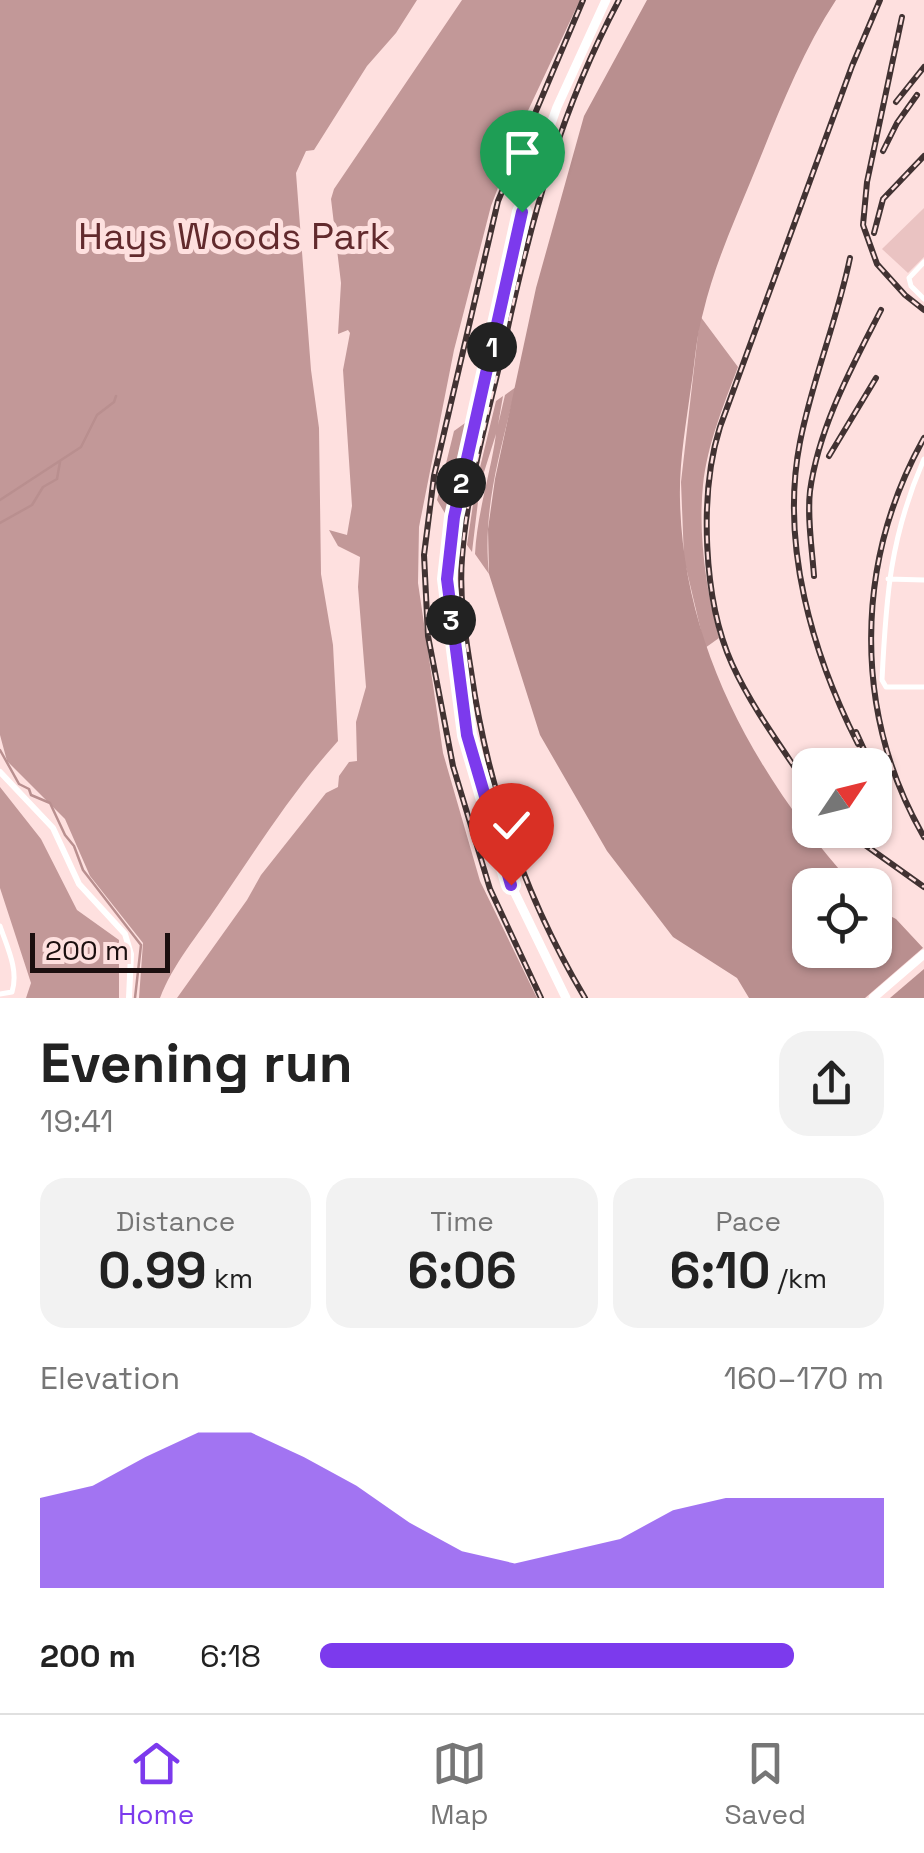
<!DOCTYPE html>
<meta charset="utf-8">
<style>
:root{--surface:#fff;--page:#f2f2f2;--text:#222;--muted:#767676;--line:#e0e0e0;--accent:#7c3aed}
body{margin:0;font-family:"Space Grotesk",sans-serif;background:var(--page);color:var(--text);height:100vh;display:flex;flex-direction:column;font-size:38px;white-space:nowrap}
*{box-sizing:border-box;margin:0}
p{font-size:32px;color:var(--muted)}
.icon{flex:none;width:55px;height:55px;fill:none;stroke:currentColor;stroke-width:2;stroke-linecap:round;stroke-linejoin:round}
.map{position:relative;height:998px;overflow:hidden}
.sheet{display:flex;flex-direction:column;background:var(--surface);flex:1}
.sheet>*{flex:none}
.needle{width:65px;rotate:55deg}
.controls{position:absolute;left:792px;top:748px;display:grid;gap:20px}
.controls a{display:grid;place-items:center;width:100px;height:100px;border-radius:20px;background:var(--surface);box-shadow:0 2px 8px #0004;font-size:50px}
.scale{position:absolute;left:30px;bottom:25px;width:140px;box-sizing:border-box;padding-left:10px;border:5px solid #1b0f0f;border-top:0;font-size:28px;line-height:35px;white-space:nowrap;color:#1b0f0f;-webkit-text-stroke:8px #fee0df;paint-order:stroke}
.pin{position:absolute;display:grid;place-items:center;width:85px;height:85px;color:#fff;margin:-102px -42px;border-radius:50% 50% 50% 0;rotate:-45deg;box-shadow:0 0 10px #0007}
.pin .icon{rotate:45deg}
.km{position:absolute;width:50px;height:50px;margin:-25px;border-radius:50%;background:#222;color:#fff;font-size:28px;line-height:50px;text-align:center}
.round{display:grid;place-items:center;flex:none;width:105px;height:105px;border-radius:30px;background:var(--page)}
.head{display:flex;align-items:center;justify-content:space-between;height:170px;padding:0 40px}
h1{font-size:55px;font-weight:800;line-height:75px}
.metrics{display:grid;grid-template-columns:repeat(3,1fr);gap:15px;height:170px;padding:10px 40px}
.metrics div{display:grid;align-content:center;border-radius:25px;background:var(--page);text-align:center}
.metrics b{font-size:50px;font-weight:800}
.metrics small{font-size:28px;font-weight:400}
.metrics p{font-size:28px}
.chart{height:280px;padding:20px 40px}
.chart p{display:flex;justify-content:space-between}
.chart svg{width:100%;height:180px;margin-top:10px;fill:var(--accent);opacity:.7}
ul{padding:0 40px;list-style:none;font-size:32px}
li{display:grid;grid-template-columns:160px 120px 1fr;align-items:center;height:75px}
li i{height:25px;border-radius:12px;background:var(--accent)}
.dock{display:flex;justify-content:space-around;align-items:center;height:140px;border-top:2px solid var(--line);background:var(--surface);font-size:28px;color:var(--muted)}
.dock a{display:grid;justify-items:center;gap:5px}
.dock .current{color:var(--accent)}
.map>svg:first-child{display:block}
.green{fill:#eac3c2}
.forest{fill:#c29898}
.water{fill:#b98f8f}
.pier{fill:#fee0df}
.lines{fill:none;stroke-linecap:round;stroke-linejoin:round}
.stream{stroke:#b98f8f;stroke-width:2.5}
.minor{stroke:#fff;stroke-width:5}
.secondary{stroke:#fff;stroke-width:6}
.primary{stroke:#fff;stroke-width:9}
.rail-casing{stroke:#413232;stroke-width:6}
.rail{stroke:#fee0df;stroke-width:2.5;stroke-dasharray:8;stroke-linecap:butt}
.route-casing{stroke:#fff;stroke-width:20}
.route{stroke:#7c3aed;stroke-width:12}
.labels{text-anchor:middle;stroke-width:10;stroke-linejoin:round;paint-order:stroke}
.park-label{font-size:38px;fill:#622a2d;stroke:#fee0df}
</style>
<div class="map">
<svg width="924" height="998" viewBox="0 0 924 998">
<rect width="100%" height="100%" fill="#fee0df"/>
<path class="green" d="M 924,208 L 924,257 L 908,273 L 882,249 Z"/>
<path class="forest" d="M 0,0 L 417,0 L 396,33 L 367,66 L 314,150 L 306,151 L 296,173 L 311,370 L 319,428 L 321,574 L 333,645 L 338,741 C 292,792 257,848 218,905 C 198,935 173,964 160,998 L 139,998 L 143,943 L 90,876 L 65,819 L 7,761 L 0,735 Z
M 462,0 L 580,0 L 525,117 L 491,206 L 454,350 L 419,527 L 418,583 L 443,753 L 480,881 L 537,998 L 177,998 L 247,900 L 261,875 L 326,793 L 338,787 L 339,776 L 349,762 L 357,761 L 356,722 L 366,687 L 358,587 L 360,557 L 338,546 L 329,530 L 347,535 L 352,506 L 343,370 L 350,333 L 348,330 L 338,334 L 341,283 L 331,199 L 334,189 Z
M 700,316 L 738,367 C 724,404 707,445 703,485 C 698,534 706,591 719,638 L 705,648 L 684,559 L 681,482 Z
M 516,387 C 501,449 482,509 489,574 L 475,554 C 477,513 491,472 496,434 L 480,485 L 472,552 L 467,545 L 476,484 L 496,401 L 503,396 L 498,425 L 505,395 Z
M 472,418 L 449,520 L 437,500 L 454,431 Z
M 0,787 L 41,839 L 77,910 L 119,940 L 119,998 L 26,998 L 31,983 L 0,888 Z"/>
<path class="water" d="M 647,0 L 836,0 C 800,55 777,117 752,178 C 734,222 714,266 703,313 C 696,337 695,363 691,387 C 686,424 679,463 680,500 C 683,647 757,778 853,885 L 810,885 L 810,950 L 875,950 L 875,908 L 896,919 L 924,949 L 924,998 L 749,998 L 737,978 L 673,937 L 607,851 L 540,735 L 489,574 L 488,529 L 495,479 L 536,288 L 584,116 Z"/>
<path class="pier" d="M 924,947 L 924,969 L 890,998 L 865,998 Z"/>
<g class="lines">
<path class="stream" d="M 0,500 L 81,447 L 97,415 L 114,402 L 116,396
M 0,523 L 32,505 L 43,487 L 57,479 L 60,462
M 0,750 L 19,784 L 29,789 L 31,795 L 50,803 L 65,835 L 74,846 L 83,870 L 141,945 L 135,998"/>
<path class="minor" d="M 924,262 L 909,278 L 911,286 L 924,299
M 924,459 C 890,537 886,597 882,680 L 886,687 L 924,687
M 888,579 L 924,580
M 0,926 C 7,947 19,970 12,992 L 0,994"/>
<path class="secondary" d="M 0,772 L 53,828 L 79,884 L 125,934 L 131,954 L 129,998"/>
<path class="primary" d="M 566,998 L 511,885 L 480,782 L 467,735 L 451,619 L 447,563 L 462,481 L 528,188 L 557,107 L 606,0
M 873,998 L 924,954"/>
<defs>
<path id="rail" d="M 902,17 L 867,182 L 863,225 L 877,264 L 905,295 L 924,310
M 896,102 L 924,67
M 883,151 L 897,123 L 917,95
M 874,233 L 883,199 L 924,156
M 850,258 C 837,321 812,380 800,442 C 780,544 812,653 858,744
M 924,438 C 854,563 853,714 924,837
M 829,456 L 876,378
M 814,576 C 812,548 807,518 810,491 C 819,426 852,367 881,310
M 856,732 L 871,765
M 810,790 C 783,749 752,708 732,664 C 703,600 699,493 720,427 L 852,66 L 880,0
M 844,830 L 924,887
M 541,998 L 490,889 L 453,766 L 428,636 L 424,555 L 434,476 L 498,201 L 583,0
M 585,998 C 524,896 488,789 471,671 C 465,634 459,596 462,558 C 467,484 490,409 506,336 C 532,216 561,109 619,0"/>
</defs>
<use href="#rail" class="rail-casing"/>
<use href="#rail" class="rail"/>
</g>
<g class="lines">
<defs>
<path id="route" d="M 511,885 L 467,735 L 447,579 L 454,517 L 522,212"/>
</defs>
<use href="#route" class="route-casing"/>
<use href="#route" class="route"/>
</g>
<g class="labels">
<g class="park-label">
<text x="234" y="249">Hays Woods Park</text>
</g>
</g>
</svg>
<div class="controls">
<a><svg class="needle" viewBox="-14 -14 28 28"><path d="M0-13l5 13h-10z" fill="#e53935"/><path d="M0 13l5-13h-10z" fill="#767676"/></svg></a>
<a><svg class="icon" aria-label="locate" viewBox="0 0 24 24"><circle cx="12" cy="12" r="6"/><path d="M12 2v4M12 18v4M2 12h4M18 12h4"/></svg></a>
</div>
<div class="scale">200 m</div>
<div class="pin" style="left:522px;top:212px;background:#1e9e55"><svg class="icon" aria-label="arrive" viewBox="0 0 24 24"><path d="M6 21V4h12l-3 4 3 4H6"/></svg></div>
<div class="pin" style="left:511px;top:885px;background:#d93025"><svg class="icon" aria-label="check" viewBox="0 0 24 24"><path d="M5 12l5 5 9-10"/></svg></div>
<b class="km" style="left:492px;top:347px">1</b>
<b class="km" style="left:461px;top:483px">2</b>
<b class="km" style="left:451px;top:620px">3</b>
</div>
<section class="sheet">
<div class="head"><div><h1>Evening run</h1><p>19:41</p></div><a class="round"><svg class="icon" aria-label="share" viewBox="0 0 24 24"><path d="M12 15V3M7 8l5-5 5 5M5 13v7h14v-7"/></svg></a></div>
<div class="metrics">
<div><p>Distance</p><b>0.99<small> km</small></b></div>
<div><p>Time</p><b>6:06</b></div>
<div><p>Pace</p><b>6:10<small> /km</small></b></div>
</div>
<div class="chart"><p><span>Elevation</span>160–170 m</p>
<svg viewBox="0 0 160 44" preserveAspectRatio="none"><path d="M0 44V22L10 19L20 12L30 6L40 6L50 12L60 19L70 28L80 35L90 38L100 35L110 32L120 25L130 22L140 22L150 22L160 22V44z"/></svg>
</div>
<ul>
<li><b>200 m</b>6:18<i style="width:84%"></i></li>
</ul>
</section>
<nav class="dock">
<a class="current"><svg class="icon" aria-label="home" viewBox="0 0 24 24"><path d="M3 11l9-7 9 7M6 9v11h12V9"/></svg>Home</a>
<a><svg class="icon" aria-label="map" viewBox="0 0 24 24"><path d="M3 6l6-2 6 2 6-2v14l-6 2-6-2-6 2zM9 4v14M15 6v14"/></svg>Map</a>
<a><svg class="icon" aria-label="saved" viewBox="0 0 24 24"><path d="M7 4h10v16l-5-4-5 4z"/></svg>Saved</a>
</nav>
